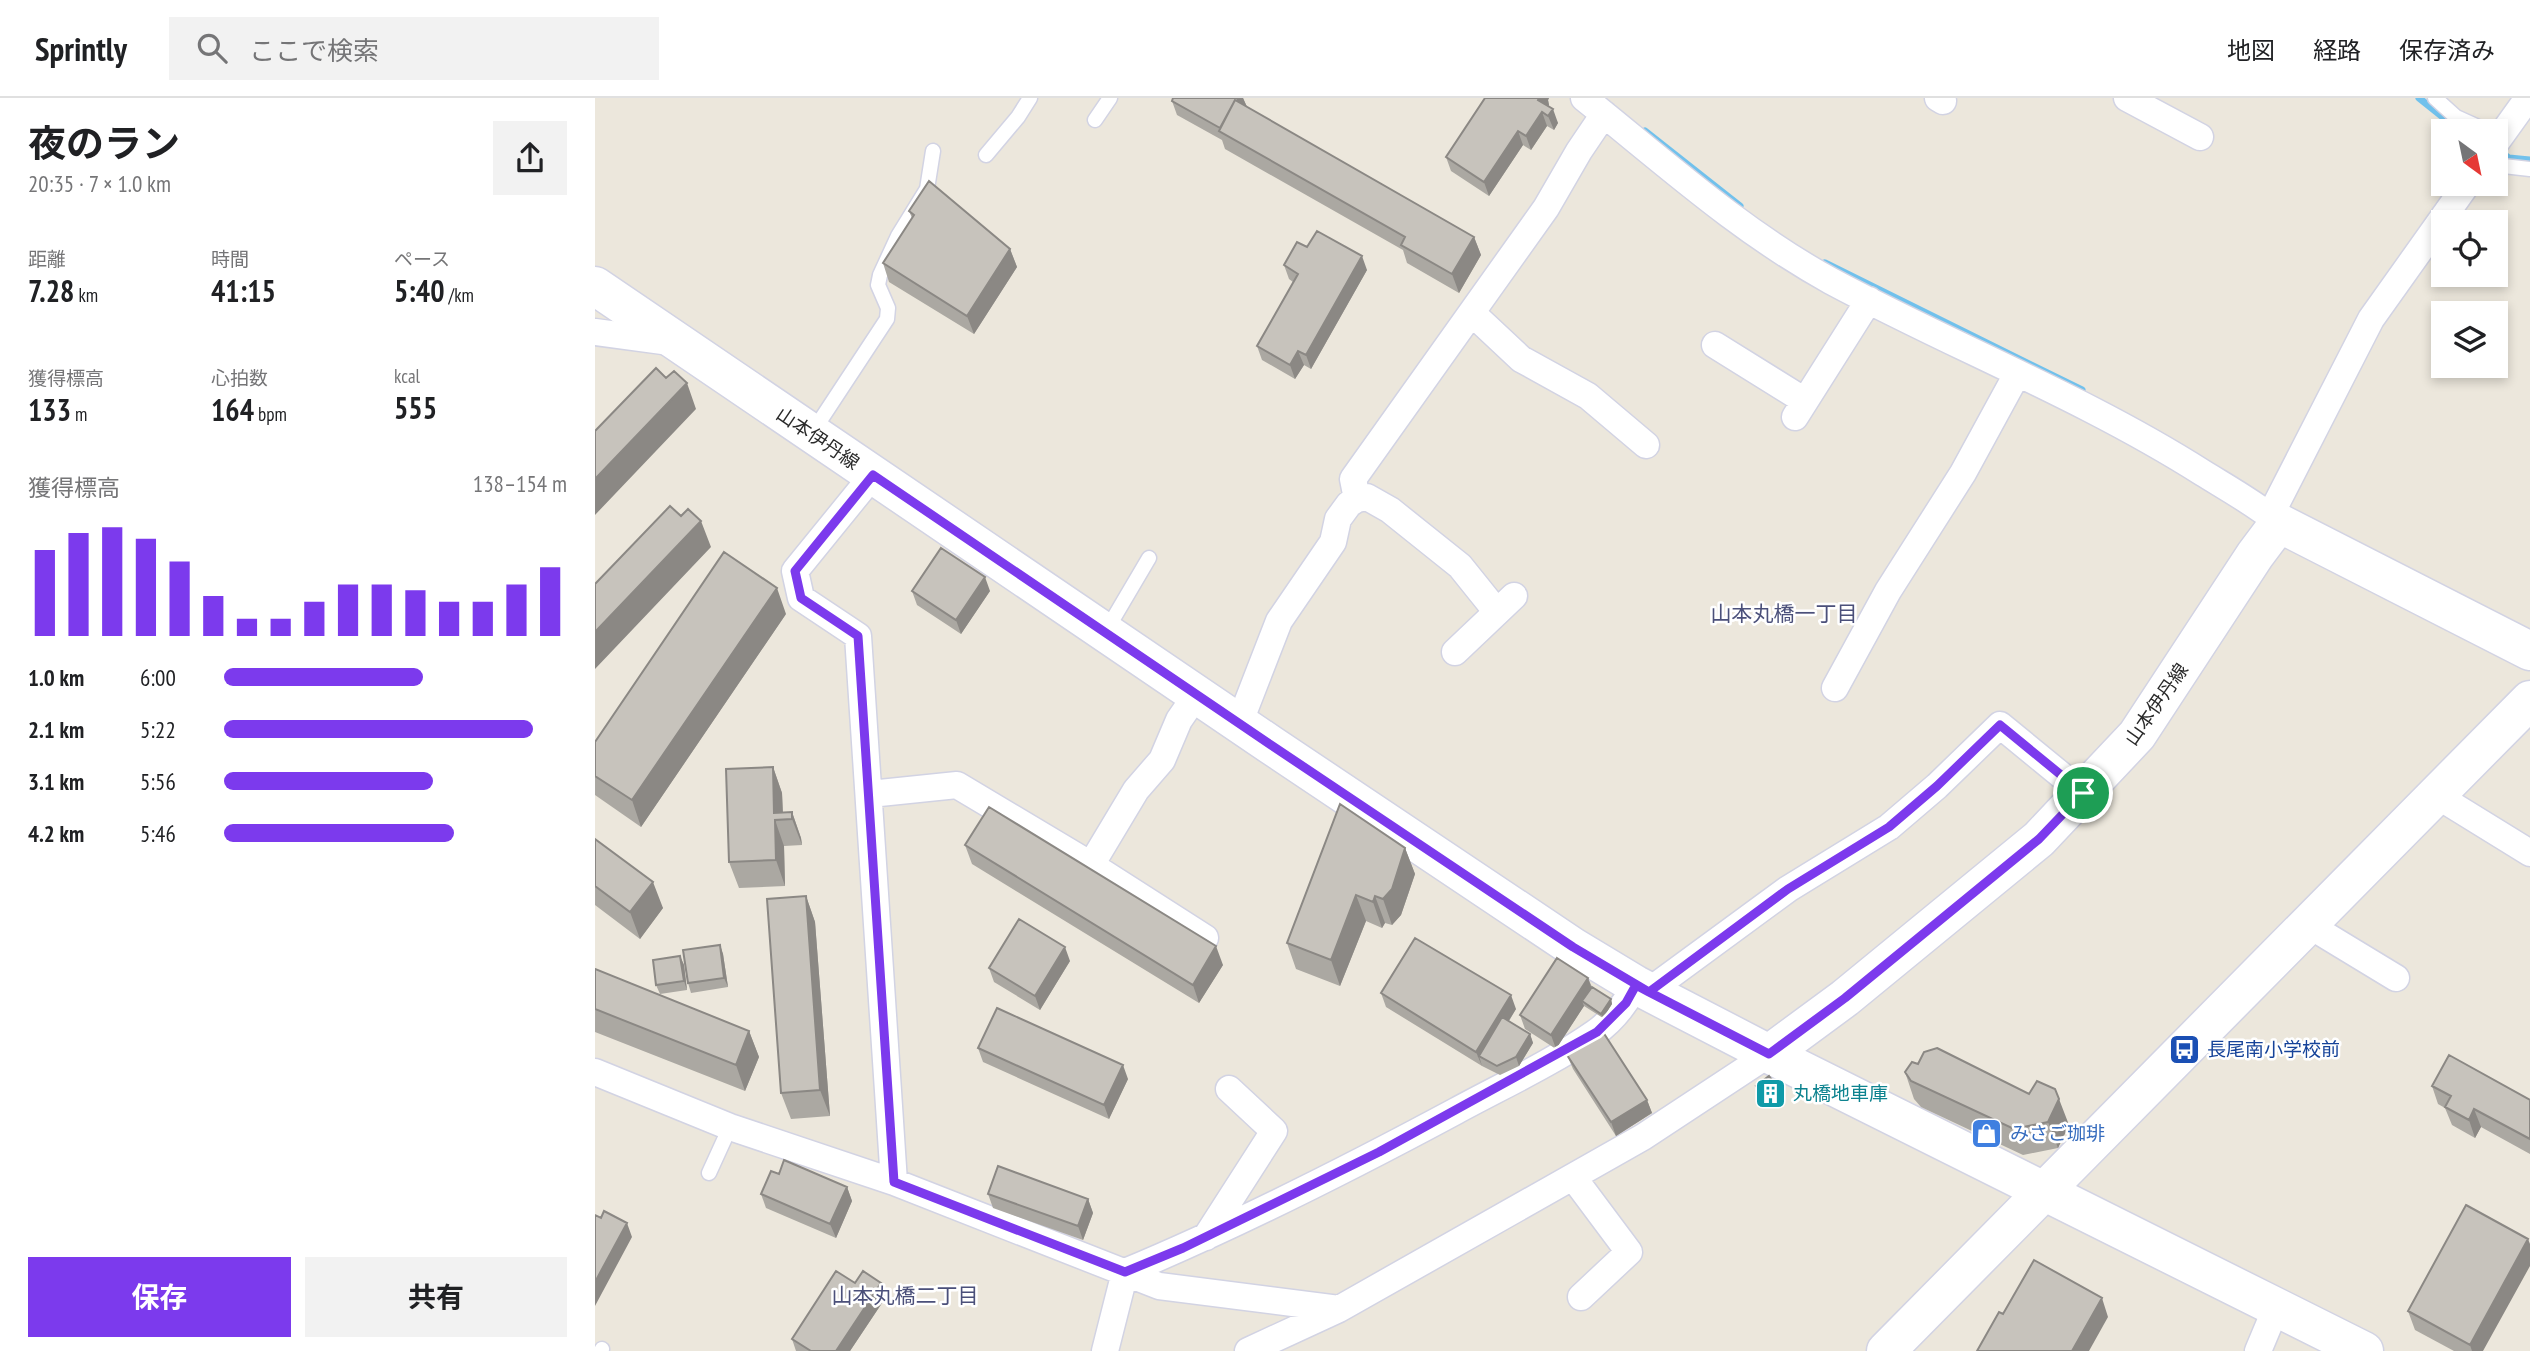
<!DOCTYPE html>
<html lang="ja">
<meta charset="utf-8">
<style>
:root{--surface:#fff;--page:#f2f2f2;--text:#202124;--muted:#757577;--line:#e0e0e0;--accent:#7c3aed}
body{margin:0;font-family:"PT Sans Narrow","Noto Sans JP",sans-serif;background:var(--page);color:var(--text);height:100vh;display:flex;flex-direction:column;font-size:26px;white-space:nowrap}
*{box-sizing:border-box;margin:0}
p{font-size:23px;color:var(--muted)}
.icon{flex:none;width:38px;height:38px;fill:none;stroke:currentColor;stroke-width:2;stroke-linecap:round;stroke-linejoin:round}
.map{position:relative;flex:1;overflow:hidden}
.panel{display:flex;flex-direction:column;background:var(--surface);width:595px}
.panel>*{flex:none}
.needle{width:46px;rotate:147deg}
.controls{position:absolute;left:1836px;top:21px;display:grid;gap:14px}
.controls a{display:grid;place-items:center;width:77px;height:77px;border-radius:0px;background:var(--surface);box-shadow:0 4px 10px #0003;font-size:35px}
.pin{position:absolute;display:grid;place-items:center;width:60px;height:60px;color:#fff;margin:-30px;border:4px solid #fff;border-radius:50%;box-shadow:0 2px 7px #0007}
.round{display:grid;place-items:center;flex:none;width:74px;height:74px;border-radius:0px;background:var(--page)}
.headline{display:flex;align-items:center;justify-content:space-between;height:119px;padding:0 28px}
h1{font-size:38px;font-weight:700;line-height:52px}
.stats{display:grid;grid-template-columns:repeat(3,1fr);gap:10px;height:119px;padding:7px 28px}
.stats div{display:grid;align-content:center}
.stats b{font-size:30px;font-weight:700}
.stats small{font-size:19px;font-weight:400}
.stats p{font-size:19px}
.chart{height:196px;padding:14px 28px}
.chart p{display:flex;justify-content:space-between}
.chart svg{width:100%;height:126px;margin-top:7px;stroke:var(--accent);stroke-width:6}
.action{display:flex;gap:14px;margin-top:auto;padding:14px 28px}
.action a{flex:1;height:80px;border-radius:0px;background:var(--accent);color:#fff;font-size:28px;font-weight:700;line-height:80px;text-align:center}
.action a+a{background:var(--page);color:var(--text)}
ul{padding:0 28px;list-style:none;font-size:23px}
li{display:grid;grid-template-columns:112px 84px 1fr;align-items:center;height:52px}
li i{height:18px;border-radius:9px;background:var(--accent)}
header{display:flex;align-items:center;gap:42px;box-sizing:border-box;height:98px;padding:0 35px;background:var(--surface);border-bottom:2px solid var(--line)}
header strong{font-size:33px}
nav{display:flex;gap:38px;margin-inline-start:auto;font-size:24px}
.search{width:490px;height:63px;background:var(--page);display:flex;align-items:center;gap:18px;box-sizing:border-box;padding:0 24px;border-radius:0px;color:var(--muted);font-size:26px}
main{display:flex;flex:1;min-height:0}
.map>svg:first-child{display:block}
.lines{fill:none;stroke-linecap:round;stroke-linejoin:round}
.stream{stroke:#71c1ec;stroke-width:7}
.lane-casing{stroke:#d2d3e3;stroke-width:17}
.street-casing{stroke:#d2d3e3;stroke-width:29}
.secondary-casing{stroke:#d2d3e3;stroke-width:41}
.lane{stroke:#fff;stroke-width:14}
.street{stroke:#fff;stroke-width:26}
.secondary{stroke:#fff;stroke-width:38}
.wall{fill:#aba8a2}
.shaded-wall{fill:#8b8884}
.building{fill:#c7c3bc;stroke:#8b8884;stroke-width:2}
.route-casing{stroke:#fff;stroke-width:14}
.route{stroke:#7c3aed;stroke-width:9}
.labels{text-anchor:middle;stroke-width:5;stroke-linejoin:round;paint-order:stroke}
.street-label{font-size:19px;fill:#2a2a2a;stroke:#fff}
.transit-label{font-size:19px;fill:#164399;stroke:#fff;text-anchor:start}
.culture-label{font-size:19px;fill:#0d838f;stroke:#fff;text-anchor:start}
.shop-label{font-size:19px;fill:#366cbe;stroke:#fff;text-anchor:start}
.neighbourhood-label{font-size:21px;fill:#4b507a;stroke:#fff}
</style>
<header>
<strong>Sprintly</strong>
<div class="search"><svg class="icon" aria-label="search" viewBox="0 0 24 24"><circle cx="10" cy="10" r="6"/><path d="M15 15l6 6"/></svg>ここで検索</div>
<nav><a>地図</a><a>経路</a><a>保存済み</a></nav>
</header>
<main>
<section class="panel">
<div class="headline"><div><h1>夜のラン</h1><p>20:35 · 7 × 1.0 km</p></div><a class="round"><svg class="icon" aria-label="share" viewBox="0 0 24 24"><path d="M12 15V3M7 8l5-5 5 5M5 13v7h14v-7"/></svg></a></div>
<div class="stats">
<div><p>距離</p><b>7.28<small> km</small></b></div>
<div><p>時間</p><b>41:15</b></div>
<div><p>ペース</p><b>5:40<small> /km</small></b></div>
</div>
<div class="stats">
<div><p>獲得標高</p><b>133<small> m</small></b></div>
<div><p>心拍数</p><b>164<small> bpm</small></b></div>
<div><p>kcal</p><b>555</b></div>
</div>
<div class="chart"><p><span>獲得標高</span>138–154 m</p>
<svg viewBox="0 0 160 44" preserveAspectRatio="none"><path d="M5 44V14M15 44V8M25 44V6M35 44V10M45 44V18M55 44V30M65 44V38M75 44V38M85 44V32M95 44V26M105 44V26M115 44V28M125 44V32M135 44V32M145 44V26M155 44V20"/></svg>
</div>
<ul>
<li><b>1.0 km</b>6:00<i style="width:58%"></i></li>
<li><b>2.1 km</b>5:22<i style="width:90%"></i></li>
<li><b>3.1 km</b>5:56<i style="width:61%"></i></li>
<li><b>4.2 km</b>5:46<i style="width:67%"></i></li>
</ul>
<div class="action"><a>保存</a><a>共有</a></div>
</section>
<div class="map">
<svg width="1935" height="1253" viewBox="0 0 1935 1253">
<rect width="100%" height="100%" fill="#ece7dc"/>
<g class="lines">
<path class="stream" d="M 1824,0 L 1854,24 L 1871,33
M 1050,33 L 1145,108
M 1900,50 L 1914,60 L 1935,62
M 1230,165 L 1487,292"/>
<defs>
<path id="lane" d="M 1840,0 L 1861,19 L 1892,33
M 500,22 L 515,0
M 391,57 L 423,19 L 435,0
M 1900,67 L 1935,71
M 217,335 L 292,221 L 293,210 L 283,187 L 285,177 L 303,138 L 332,91 L 338,53
M 511,533 L 554,460
M 114,1075 L 135,1029
M 6,1253 L 7,1251"/>
<path id="street" d="M 989,0 C 1069,64 1145,133 1236,183 C 1359,249 1490,300 1608,375 C 1634,391 1661,406 1684,425
M 1343,0 L 1348,3
M 1532,0 L 1605,39
M 1900,46 L 1933,0
M 878,216 L 926,261 L 993,298 L 1051,347
M 0,234 L 75,244
M 1120,247 L 1210,303
M 1200,319 L 1274,202
M 278,377 L 200,473 L 206,500 L 263,538 L 299,1084 L 564,1188 L 744,1211
M 762,401 L 758,381 L 951,110 L 984,53 L 1009,16
M 1675,418 L 1776,221 L 1872,86
M 860,554 L 919,498
M 1240,590 L 1293,493 L 1368,375 L 1422,276
M 644,626 L 684,523 L 738,444 L 743,421 L 754,406 L 762,401 L 772,399 L 795,412 L 865,468 L 902,514
M 275,696 L 362,687 L 496,767 L 610,840
M 1841,697 L 1935,755
M 496,767 L 541,692 L 567,662 L 584,622 L 602,596
M 1712,826 L 1801,880
M 1054,893 L 1193,791 L 1294,729 L 1342,688 L 1405,627 L 1488,695
M 0,974 L 135,1029 L 299,1084
M 978,1079 L 1034,1154 L 986,1199
M 611,1139 L 679,1033 L 634,991
M 510,1253 L 530,1174 C 643,1127 753,1071 861,1013 C 907,988 957,965 1000,935 C 1017,923 1031,905 1041,887
M 653,1253 L 744,1211 L 1048,1039 L 1174,956
M 1663,1253 L 1681,1210"/>
<path id="secondary" d="M 0,188 L 676,647 L 978,849 L 1041,887 L 1174,956 L 1769,1253
M 1174,956 L 1250,900 L 1444,741 L 1542,637 L 1660,457 L 1684,425 L 1935,553
M 1291,1253 L 1935,602"/>
</defs>
<use href="#lane" class="lane-casing"/>
<use href="#street" class="street-casing"/>
<use href="#secondary" class="secondary-casing"/>
<use href="#lane" class="lane"/>
<use href="#street" class="street"/>
<use href="#secondary" class="secondary"/>
</g>
<path class="wall" d="M 578,0 L 648,0 L 652,9 L 879,139 L 886,157 L 864,195 L 812,165 L 808,152 L 630,51 L 627,42 L 582,17 L 577,3 Z
M 890,0 L 954,0 L 953,2 L 954,7 L 953,8 L 963,25 L 959,32 L 952,28 L 936,52 L 928,47 L 894,98 L 856,73 L 851,59 Z
M 314,113 L 415,151 L 422,169 L 379,236 L 294,184 L 288,165 L 317,120 Z
M 712,149 L 772,172 L 716,271 L 709,267 L 700,281 L 667,262 L 662,248 L 698,184 L 694,181 L 689,167 Z
M 317,493 L 395,493 L 366,536 L 322,507 Z
M 191,516 L 46,729 L 0,697 L 0,644 Z
M 178,669 L 187,695 L 188,714 L 197,714 L 206,740 L 207,747 L 189,748 L 190,788 L 144,790 L 134,764 Z
M 0,741 L 68,810 L 45,841 L 0,807 Z
M 370,747 L 628,867 L 604,905 L 377,766 Z
M 810,750 L 820,776 L 806,817 L 797,827 L 790,825 L 787,830 L 771,823 L 745,888 L 701,871 L 692,845 Z
M 211,798 L 220,824 L 235,1018 L 196,1021 L 186,995 Z
M 125,847 L 128,856 L 133,889 L 96,895 L 93,885 Z
M 85,858 L 89,867 L 92,892 L 65,896 L 61,887 Z
M 475,863 L 445,912 L 399,884 L 394,870 Z
M 0,871 L 154,933 L 164,959 L 150,993 L 0,934 Z
M 993,880 L 997,889 L 1016,901 L 1017,906 L 1008,920 L 989,908 L 961,951 L 930,931 L 925,917 Z
M 786,895 L 921,911 L 914,923 L 935,936 L 938,945 L 924,968 L 905,977 L 887,968 L 791,909 Z
M 383,950 L 533,981 L 514,1021 L 388,964 Z
M 972,957 L 1052,1002 L 1057,1015 L 1021,1038 L 978,971 Z
M 1310,974 L 1474,1027 L 1463,1050 L 1428,1057 L 1326,1009 L 1319,1001 Z
M 1161,988 L 1187,997 L 1175,1007 L 1163,992 Z
M 1837,988 L 1935,1002 L 1935,1056 L 1886,1029 L 1880,1040 L 1857,1027 L 1850,1010 L 1843,1006 Z
M 184,1076 L 252,1089 L 257,1103 L 241,1140 L 171,1110 L 166,1096 Z
M 393,1096 L 493,1101 L 498,1115 L 488,1142 L 398,1110 Z
M 260,1185 L 291,1199 L 255,1253 L 201,1253 L 197,1241 Z
M 1813,1213 L 1888,1253 L 1859,1253 L 1820,1232 Z"/>
<path class="shaded-wall" d="M 644,0 L 648,0 L 652,9 L 628,35 Z
M 944,0 L 954,0 L 953,2 L 954,7 L 948,16 L 943,2 Z
M 958,11 L 963,25 L 959,32 L 953,18 Z
M 947,14 L 952,28 L 936,52 L 931,38 Z
M 923,33 L 928,47 L 894,98 L 889,84 Z
M 879,139 L 886,157 L 864,195 L 857,176 Z
M 415,151 L 422,169 L 379,236 L 372,218 Z
M 767,158 L 772,172 L 716,271 L 711,257 Z
M 703,253 L 709,267 L 700,281 L 695,267 Z
M 92,285 L 101,311 L 0,417 L 0,381 Z
M 106,423 L 116,449 L 0,571 L 0,534 Z
M 390,479 L 395,493 L 366,536 L 361,522 Z
M 182,490 L 191,516 L 46,729 L 37,702 Z
M 178,669 L 187,695 L 188,721 L 179,715 Z
M 197,714 L 206,740 L 207,747 L 197,721 Z
M 180,722 L 189,748 L 190,788 L 181,762 Z
M 810,750 L 820,776 L 806,817 L 797,827 L 788,801 Z
M 58,784 L 68,810 L 45,841 L 35,814 Z
M 761,797 L 771,823 L 745,888 L 736,862 Z
M 211,798 L 220,824 L 235,1018 L 225,992 Z
M 780,798 L 790,825 L 787,830 L 778,804 Z
M 125,847 L 128,856 L 133,889 L 129,880 Z
M 621,848 L 628,867 L 604,905 L 598,887 Z
M 470,849 L 475,863 L 445,912 L 440,898 Z
M 85,858 L 89,867 L 92,892 L 89,883 Z
M 993,880 L 998,894 L 987,903 L 989,908 L 961,951 L 956,937 Z
M 916,897 L 921,911 L 890,961 L 884,958 L 887,968 L 881,954 Z
M 1016,901 L 1017,906 L 1008,920 L 1006,916 Z
M 154,933 L 164,959 L 150,993 L 141,967 Z
M 935,936 L 938,945 L 924,968 L 921,959 Z
M 528,967 L 533,981 L 514,1021 L 509,1007 Z
M 1185,992 L 1187,997 L 1175,1007 L 1173,1002 Z
M 1464,1001 L 1474,1027 L 1463,1050 L 1453,1024 Z
M 1052,1002 L 1057,1015 L 1021,1038 L 1016,1024 Z
M 1879,1011 L 1886,1029 L 1880,1040 L 1874,1022 Z
M 252,1089 L 257,1103 L 241,1140 L 235,1126 Z
M 493,1101 L 498,1115 L 488,1142 L 483,1128 Z
M 32,1125 L 37,1139 L 0,1208 L 0,1184 Z
M 1933,1141 L 1935,1146 L 1935,1168 L 1888,1253 L 1877,1253 L 1875,1247 Z
M 286,1185 L 291,1199 L 255,1253 L 241,1253 Z
M 1507,1200 L 1513,1219 L 1494,1253 L 1477,1253 Z"/>
<path class="building" d="M 578,0 L 644,0 L 642,3 L 640,2 L 625,30 L 577,3 Z
M 890,0 L 944,0 L 943,2 L 958,11 L 953,18 L 947,14 L 931,38 L 923,33 L 889,84 L 851,59 Z
M 640,2 L 879,139 L 857,176 L 806,147 L 810,139 L 624,33 Z
M 334,83 L 415,151 L 372,218 L 288,165 L 319,117 L 314,113 Z
M 722,133 L 767,158 L 711,257 L 703,253 L 695,267 L 662,248 L 703,176 L 689,167 L 702,144 L 712,149 Z
M 61,270 L 71,280 L 79,273 L 92,285 L 0,381 L 0,333 Z
M 75,408 L 86,418 L 93,411 L 106,423 L 0,534 L 0,486 Z
M 346,450 L 390,479 L 361,522 L 317,493 Z
M 129,454 L 182,490 L 37,702 L 0,678 L 0,644 Z
M 178,669 L 179,715 L 197,714 L 197,721 L 180,722 L 181,762 L 134,764 L 131,671 Z
M 745,706 L 810,750 L 797,791 L 788,801 L 780,798 L 778,804 L 761,797 L 736,862 L 692,845 Z
M 394,709 L 621,848 L 598,887 L 370,747 Z
M 0,741 L 58,784 L 35,814 L 0,788 Z
M 211,798 L 225,992 L 186,995 L 172,801 Z
M 424,821 L 470,849 L 440,898 L 394,870 Z
M 820,840 L 916,897 L 881,954 L 786,895 Z
M 125,847 L 129,880 L 93,885 L 88,852 Z
M 85,858 L 89,883 L 61,887 L 58,862 Z
M 962,860 L 993,880 L 956,937 L 925,917 Z
M 0,871 L 154,933 L 141,967 L 0,911 Z
M 997,889 L 1016,901 L 1006,916 L 987,903 Z
M 402,910 L 528,967 L 509,1007 L 383,950 Z
M 907,919 L 935,936 L 921,959 L 902,968 L 884,958 Z
M 1008,934 L 1052,1002 L 1016,1024 L 972,957 Z
M 1342,950 L 1434,996 L 1442,983 L 1460,991 L 1464,1001 L 1453,1024 L 1419,1031 L 1316,983 L 1310,974 L 1317,964 L 1323,966 L 1329,954 Z
M 1854,957 L 1935,1002 L 1935,1041 L 1879,1011 L 1874,1022 L 1850,1009 L 1856,998 L 1837,988 Z
M 1174,978 L 1185,992 L 1173,1002 L 1161,988 Z
M 189,1062 L 252,1089 L 235,1126 L 166,1096 L 176,1073 L 184,1076 Z
M 403,1068 L 493,1101 L 483,1128 L 393,1096 Z
M 1871,1107 L 1933,1141 L 1875,1247 L 1813,1213 Z
M 9,1113 L 32,1125 L 0,1184 L 0,1117 L 6,1120 Z
M 1439,1162 L 1507,1200 L 1477,1253 L 1382,1253 L 1404,1214 L 1408,1216 Z
M 241,1173 L 260,1185 L 268,1173 L 286,1185 L 241,1253 L 216,1253 L 197,1241 Z"/>
<g class="lines">
<defs>
<path id="route" d="M 1488,695 L 1444,741 L 1250,900 L 1174,956 L 1054,894 L 978,849 L 676,647 L 278,377 L 200,473 L 206,500 L 263,538 L 299,1084 L 530,1174 L 588,1150 L 784,1054 L 1002,934 L 1031,905 L 1041,887 L 1054,894 L 1193,791 L 1294,729 L 1342,688 L 1405,627 L 1488,695"/>
</defs>
<use href="#route" class="route-casing"/>
<use href="#route" class="route"/>
</g>
<defs>
<symbol id="bus-square" viewBox="-11 -11 22 22"><rect x="-9" y="-9" width="18" height="18" rx="4" fill="#1a4fb4" stroke="#fff"/><path d="M-5-6H5V4H4V6H2V4H-2V6H-4V4H-5ZM-3.5-4V0h7V-4ZM-3.5 1.2v1.5H-2V1.2ZM2 1.2v1.5H3.5V1.2Z" fill="#fff"/></symbol>
<symbol id="building-square" viewBox="-11 -11 22 22"><rect x="-9" y="-9" width="18" height="18" rx="4" fill="#0f9aa8" stroke="#fff"/><path d="M-4-6H4V6H1V3H-1V6H-4ZM-2.5-4.3h1.7v1.8h-1.7ZM.8-4.3h1.7v1.8H.8ZM-2.5-1h1.7V.8h-1.7ZM.8-1h1.7V.8H.8Z" fill="#fff"/></symbol>
<symbol id="shop-square" viewBox="-11 -11 22 22"><rect x="-9" y="-9" width="18" height="18" rx="4" fill="#3f7fe0" stroke="#fff"/><path d="M-5-2.5h2.3a2.7 3.5 0 0 1 5.4 0H5L5.5 6h-11ZM-1.5-2.5h3a1.5 2.3 0 0 0-3 0Z" fill="#fff"/></symbol>
</defs>
<g fill-rule="evenodd">
<use href="#bus-square" x="1572" y="934" width="35" height="35"/>
<use href="#building-square" x="1158" y="978" width="35" height="35"/>
<use href="#shop-square" x="1374" y="1018" width="35" height="35"/>
</g>
<g class="labels">
<g class="street-label">
<text transform="translate(223 340) rotate(34)" y="7">山本伊丹線</text>
<text transform="translate(1561 606) rotate(-55)" y="7">山本伊丹線</text>
</g>
<g class="transit-label">
<text x="1612" y="958">長尾南小学校前</text>
</g>
<g class="culture-label">
<text x="1198" y="1002">丸橋地車庫</text>
</g>
<g class="shop-label">
<text x="1415" y="1042">みさご珈琲</text>
</g>
<g class="neighbourhood-label">
<text x="1189" y="523">山本丸橋一丁目</text>
<text x="310" y="1205">山本丸橋二丁目</text>
</g>
</g>
</svg>
<div class="controls">
<a><svg class="needle" viewBox="-14 -14 28 28"><path d="M0-13l5 13h-10z" fill="#e53935"/><path d="M0 13l5-13h-10z" fill="#757577"/></svg></a>
<a><svg class="icon" aria-label="locate" viewBox="0 0 24 24"><circle cx="12" cy="12" r="6"/><path d="M12 2v4M12 18v4M2 12h4M18 12h4"/></svg></a>
<a><svg class="icon" aria-label="layers" viewBox="0 0 24 24"><path d="M12 4l9 5-9 5-9-5zM3 14l9 5 9-5"/></svg></a>
</div>
<div class="pin" style="left:1488px;top:695px;background:#1e9e55"><svg class="icon" aria-label="arrive" viewBox="0 0 24 24"><path d="M6 21V4h12l-3 4 3 4H6"/></svg></div>
</div>
</main>
